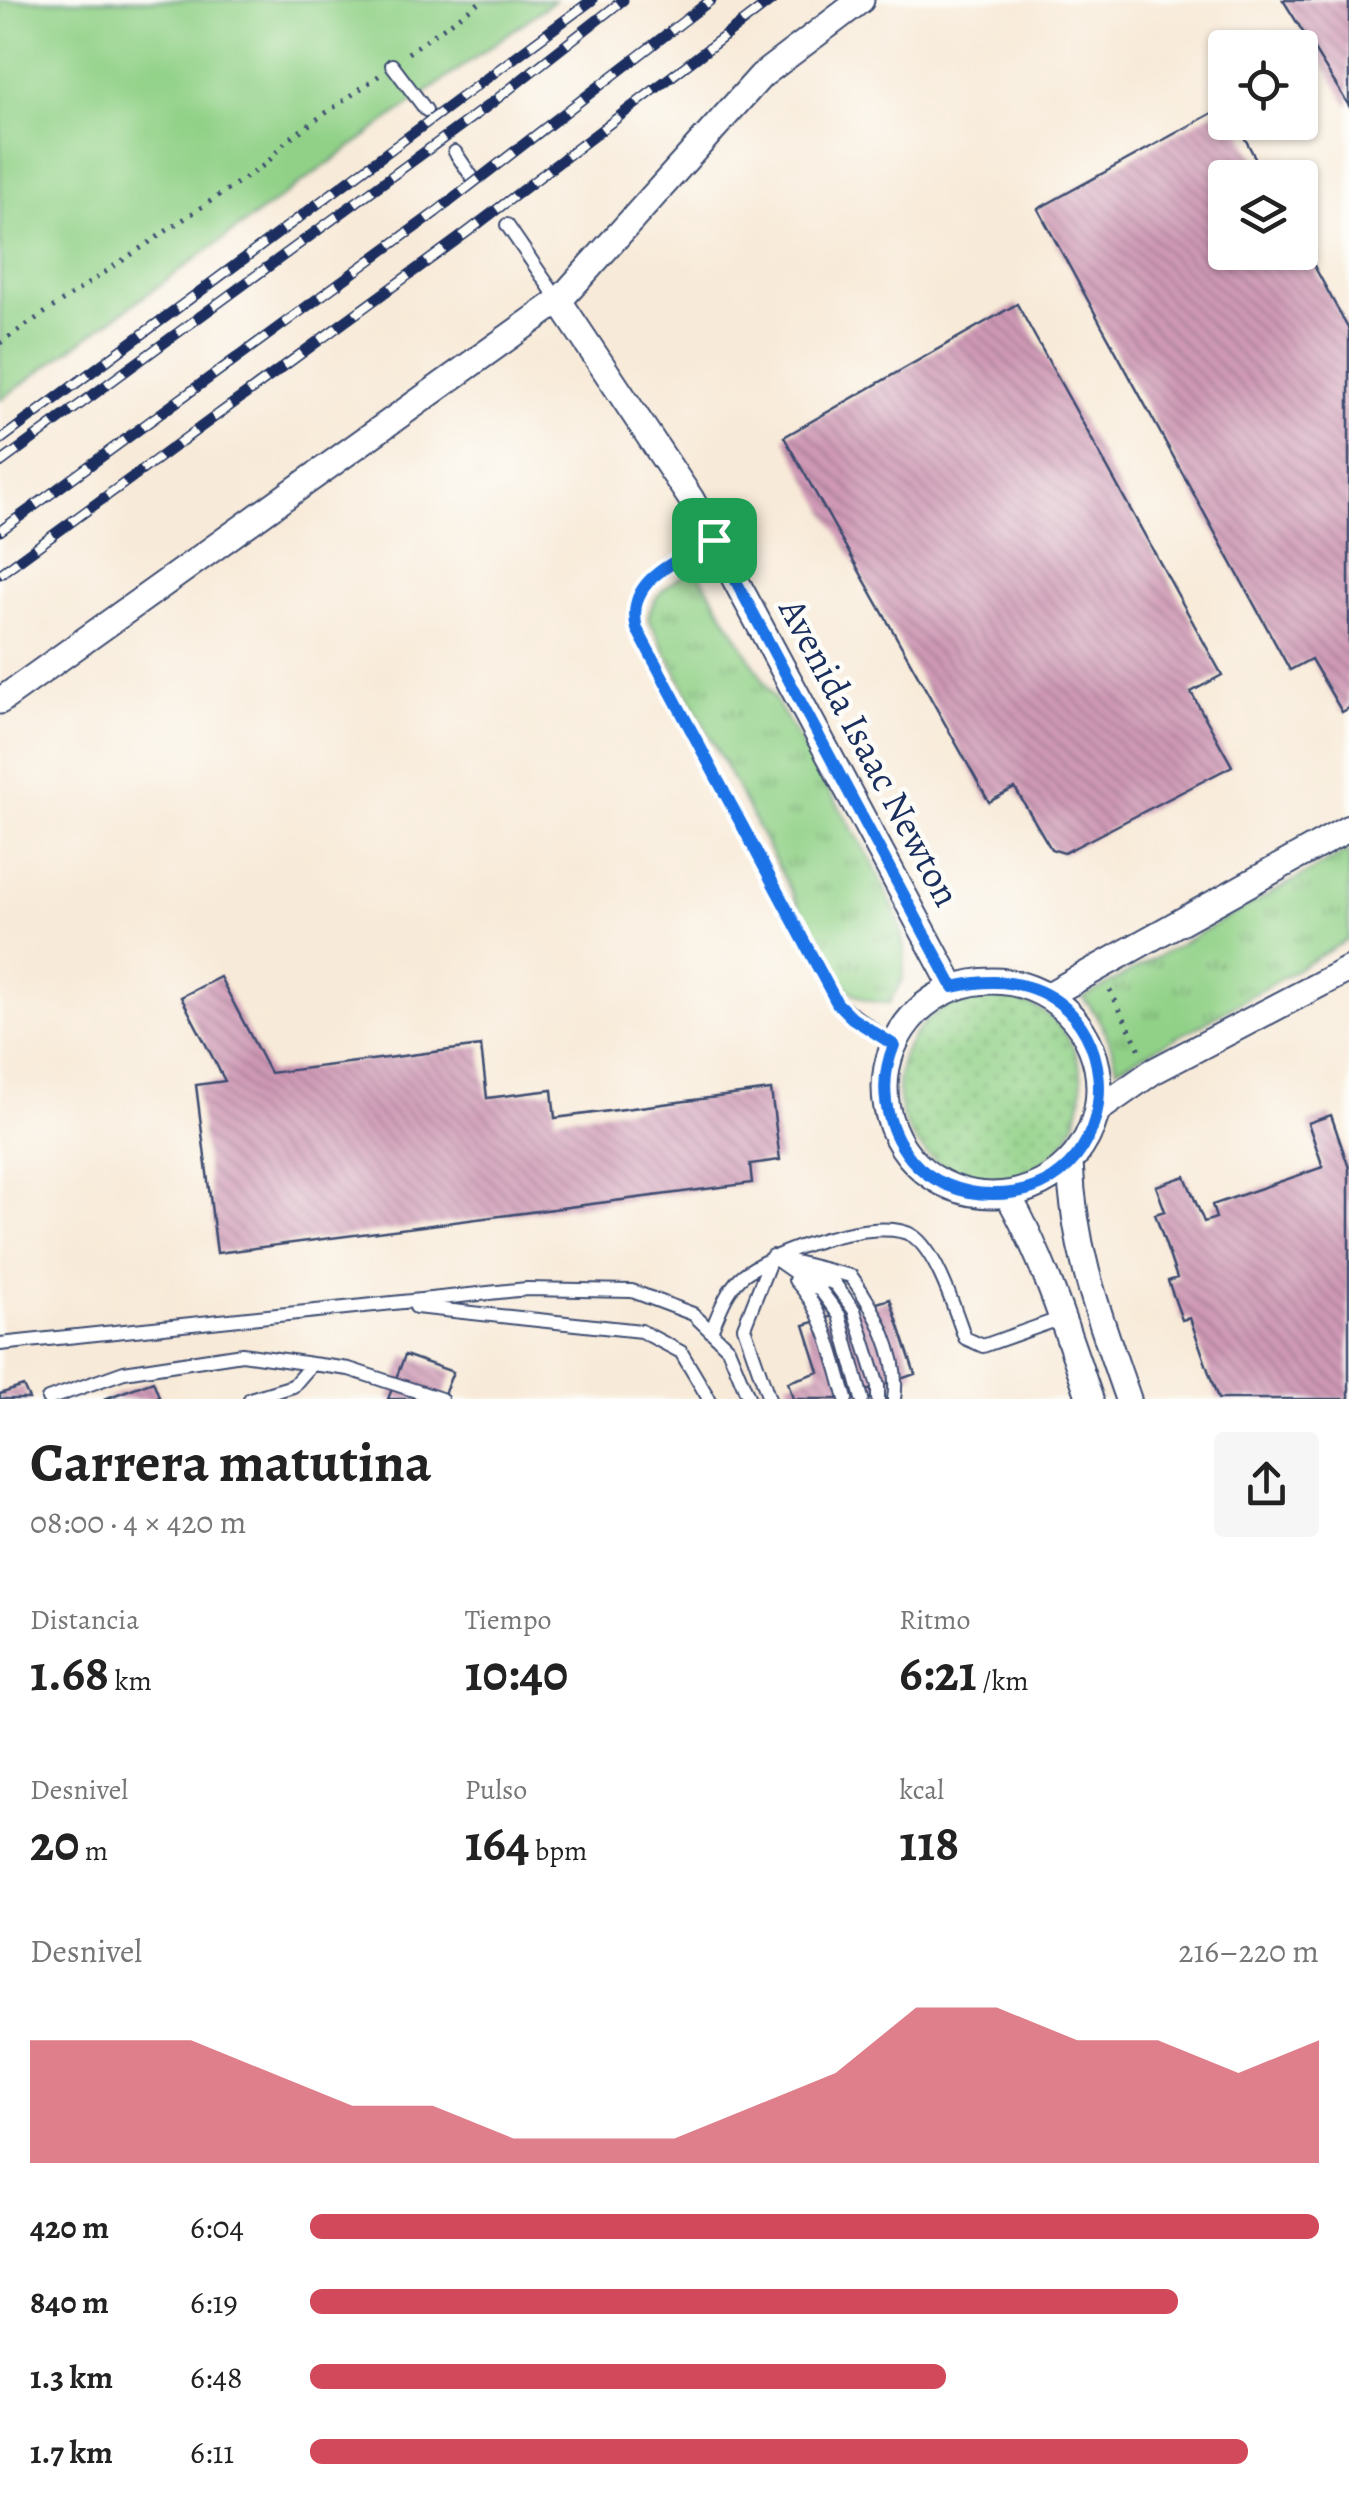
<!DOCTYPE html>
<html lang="es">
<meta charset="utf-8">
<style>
:root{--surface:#fff;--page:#f6f6f6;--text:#222;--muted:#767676;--accent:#d1495b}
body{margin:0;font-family:Alegreya,serif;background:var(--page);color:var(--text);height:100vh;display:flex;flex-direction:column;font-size:38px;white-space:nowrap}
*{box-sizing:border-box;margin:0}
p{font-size:32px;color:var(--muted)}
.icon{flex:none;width:55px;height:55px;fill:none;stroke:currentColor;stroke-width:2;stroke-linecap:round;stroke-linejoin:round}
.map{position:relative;height:1399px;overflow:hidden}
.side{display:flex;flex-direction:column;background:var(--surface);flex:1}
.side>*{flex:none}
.fabs{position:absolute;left:1208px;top:30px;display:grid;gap:20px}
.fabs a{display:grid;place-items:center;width:110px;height:110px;border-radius:10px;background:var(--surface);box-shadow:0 2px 8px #0004;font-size:50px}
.pin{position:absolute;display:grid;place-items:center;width:85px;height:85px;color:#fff;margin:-42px;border-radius:20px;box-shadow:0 5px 15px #0006}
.round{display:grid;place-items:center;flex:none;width:105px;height:105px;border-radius:10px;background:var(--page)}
.headline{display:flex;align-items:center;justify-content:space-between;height:170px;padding:0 30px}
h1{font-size:55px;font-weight:700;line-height:75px}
.stats{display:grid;grid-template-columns:repeat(3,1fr);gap:15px;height:170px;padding:10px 30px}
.stats div{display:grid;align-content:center}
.stats b{font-size:50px;font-weight:700}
.stats small{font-size:28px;font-weight:400}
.stats p{font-size:28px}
.chart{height:280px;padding:20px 30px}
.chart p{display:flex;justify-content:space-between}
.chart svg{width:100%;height:180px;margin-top:10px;fill:var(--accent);opacity:.7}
ul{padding:0 30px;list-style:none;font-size:32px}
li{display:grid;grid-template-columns:160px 120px 1fr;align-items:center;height:75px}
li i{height:25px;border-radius:12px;background:var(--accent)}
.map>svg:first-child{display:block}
.grass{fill:#91d187;stroke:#568072;stroke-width:2.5}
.park{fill:url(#park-tufts);stroke:#568072;stroke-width:2.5}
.garden{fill:url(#garden-dots);stroke:#568072;stroke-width:2.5}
.building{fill:url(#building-back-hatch)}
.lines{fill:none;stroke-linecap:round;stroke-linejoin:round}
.lane-casing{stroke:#3c4b70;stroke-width:16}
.street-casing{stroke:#3c4b70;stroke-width:29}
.path{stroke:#3c4b70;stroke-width:5;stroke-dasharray:2.5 8;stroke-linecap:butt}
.lane{stroke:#fff;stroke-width:12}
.street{stroke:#fff;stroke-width:25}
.rail-casing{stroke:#1b2f5e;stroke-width:11}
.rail{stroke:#fdfcf7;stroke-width:8;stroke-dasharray:22;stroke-linecap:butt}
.route-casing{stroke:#fff;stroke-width:20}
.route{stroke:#1a73e8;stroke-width:12}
.labels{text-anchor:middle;stroke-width:9;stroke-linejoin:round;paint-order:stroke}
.street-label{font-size:38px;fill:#1b2f5e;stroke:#fdfcf7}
</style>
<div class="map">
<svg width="1349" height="1399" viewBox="0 0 1349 1399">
<defs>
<pattern id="park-tufts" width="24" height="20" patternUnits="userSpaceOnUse" patternTransform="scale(2.5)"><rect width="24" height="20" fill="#91d187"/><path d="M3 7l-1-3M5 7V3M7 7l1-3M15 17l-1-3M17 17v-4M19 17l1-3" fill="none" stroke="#76aa72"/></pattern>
<pattern id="garden-dots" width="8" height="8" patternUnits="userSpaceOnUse" patternTransform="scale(2.5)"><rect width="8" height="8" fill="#91d187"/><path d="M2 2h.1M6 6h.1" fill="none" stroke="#76aa72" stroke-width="1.8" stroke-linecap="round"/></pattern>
<pattern id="building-back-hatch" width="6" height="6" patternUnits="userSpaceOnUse" patternTransform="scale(2.5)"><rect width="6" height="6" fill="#cf99b5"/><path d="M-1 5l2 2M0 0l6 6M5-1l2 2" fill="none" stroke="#a77d96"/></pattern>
</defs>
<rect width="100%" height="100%" fill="#fdfcf7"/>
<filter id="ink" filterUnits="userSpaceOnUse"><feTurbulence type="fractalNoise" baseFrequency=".01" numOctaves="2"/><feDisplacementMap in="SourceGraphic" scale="20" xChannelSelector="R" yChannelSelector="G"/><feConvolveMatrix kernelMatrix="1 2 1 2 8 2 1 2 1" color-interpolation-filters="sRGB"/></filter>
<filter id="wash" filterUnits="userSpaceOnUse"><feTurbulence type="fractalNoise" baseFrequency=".0048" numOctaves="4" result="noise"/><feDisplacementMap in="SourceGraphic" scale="40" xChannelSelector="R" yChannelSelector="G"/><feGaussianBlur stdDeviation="2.25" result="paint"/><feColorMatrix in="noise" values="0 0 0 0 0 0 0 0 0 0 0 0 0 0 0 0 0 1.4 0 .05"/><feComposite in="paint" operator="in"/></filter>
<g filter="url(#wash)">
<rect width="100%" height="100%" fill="#f8ead8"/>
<path class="grass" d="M 0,0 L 555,0 L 0,400 Z"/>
<path class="park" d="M 696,568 L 872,861 L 899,920 L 905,954 L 903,979 L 889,1003 C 855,1003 848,990 829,964 L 648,618 C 654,590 672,582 696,568 Z
M 1349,850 L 1349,939 L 1197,1027 L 1117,1068 C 1112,1041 1100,1018 1083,998 Z"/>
<path class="garden" d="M898 1087a92 92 0 1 1 184 0a92 92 0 1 1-184 0Z"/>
<g id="blocks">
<path class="building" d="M 1283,0 L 1349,0 L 1349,106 Z
M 1225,106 L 1225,122 L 1236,122 L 1266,178 L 1225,178 L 1225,252 L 1300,252 L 1300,240 L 1349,330 L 1349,708 L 1342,712 L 1311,659 L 1290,670 L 1038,209 Z
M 1017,304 L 1222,675 L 1191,692 L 1232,766 L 1064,853 L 1051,849 L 1015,788 L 989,802 L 784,437 Z
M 220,977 L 270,1073 L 481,1046 L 487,1098 L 552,1090 L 555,1118 L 771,1090 L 780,1160 L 750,1164 L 752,1183 L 217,1253 L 196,1085 L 225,1081 L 181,997 Z
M 1331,1115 L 1349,1168 L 1349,1399 L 1218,1399 L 1190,1318 L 1182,1320 L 1168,1281 L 1177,1278 L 1155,1214 L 1165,1211 L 1156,1186 L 1185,1176 L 1204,1222 L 1216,1218 L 1212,1205 L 1323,1167 L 1308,1123 Z
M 890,1299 L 915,1374 L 843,1399 L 793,1399 L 788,1382 L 819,1372 L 804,1325 Z
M 405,1355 L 453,1372 L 442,1399 L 388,1399 Z
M 153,1381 L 160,1399 L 104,1399 Z
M 23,1386 L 29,1399 L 0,1399 L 0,1394 Z"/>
</g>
</g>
<g filter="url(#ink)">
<use href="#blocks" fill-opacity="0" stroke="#3c4b70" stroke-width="2.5"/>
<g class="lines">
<defs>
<path id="lane" d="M 392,65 L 426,110
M 455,152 L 472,177
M 507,225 L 559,301
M 714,540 C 678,562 624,578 637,629 L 837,1003 L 894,1045
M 775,1257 L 851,1276 C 875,1309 901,1358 894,1399
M 778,1261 L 821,1291 L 839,1315 L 862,1399
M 806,1272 L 835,1284 L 854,1310 L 878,1386 L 878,1399
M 795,1280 C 825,1311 834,1358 846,1399
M 416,1307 L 641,1331 L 681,1352 L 709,1399
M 711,1331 C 719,1313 726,1292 740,1278 C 767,1252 881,1214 913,1236 C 937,1252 955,1311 965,1338 L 983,1346 L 1062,1318
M 0,1344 L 527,1289 L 632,1291 L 693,1314 L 728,1348 L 749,1399
M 293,1386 L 312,1364 L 349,1369 L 441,1399
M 48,1399 L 124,1372 L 242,1354 L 312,1364
M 250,1399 L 293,1386
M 769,1399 L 744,1327 L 772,1256"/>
<path id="street" d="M 559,301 L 691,499 L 714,540 L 953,987
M 0,701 L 559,301 L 761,76 L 861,0
M885 1088a107 107 0 1 1 214 0a107 107 0 1 1-214 0Z
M 1049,995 L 1349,828
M 1098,1110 L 1152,1072 L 1349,969
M 1070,1163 C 1074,1253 1099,1315 1128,1399
M 1008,1195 C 1044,1259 1066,1329 1090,1399"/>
</defs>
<use href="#lane" class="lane-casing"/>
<use href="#street" class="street-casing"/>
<path class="path" d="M 408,53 L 483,0
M 0,343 L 267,163 L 286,141 L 380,75
M 1110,990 L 1141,1052"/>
<use href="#lane" class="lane"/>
<use href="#street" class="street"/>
<defs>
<path id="rail" d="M 0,440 L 592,0
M 0,463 L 493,102 L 623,0
M 0,531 L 436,212 L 711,0
M 0,574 L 466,233 L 772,0"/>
</defs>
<use href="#rail" class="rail-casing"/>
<use href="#rail" class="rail"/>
</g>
</g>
<g class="lines" filter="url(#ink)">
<defs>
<path id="route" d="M 714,540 L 953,987 C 1136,944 1145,1198 991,1194 C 962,1194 930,1182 911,1159 C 884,1125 878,1084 894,1045 L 852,1018 L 837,1003 L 637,629 C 624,578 678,562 714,540 Z"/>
</defs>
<use href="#route" class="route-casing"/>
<use href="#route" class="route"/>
</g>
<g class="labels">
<g class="street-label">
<text transform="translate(870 752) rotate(62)" y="13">Avenida Isaac Newton</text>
</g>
</g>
</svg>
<div class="fabs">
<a><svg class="icon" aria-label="locate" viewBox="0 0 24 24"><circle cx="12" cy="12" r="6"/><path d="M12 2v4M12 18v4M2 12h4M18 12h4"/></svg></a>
<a><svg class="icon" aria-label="layers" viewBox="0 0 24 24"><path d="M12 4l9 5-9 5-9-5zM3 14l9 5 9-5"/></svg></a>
</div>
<div class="pin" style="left:714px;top:540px;background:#1e9e55"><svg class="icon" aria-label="arrive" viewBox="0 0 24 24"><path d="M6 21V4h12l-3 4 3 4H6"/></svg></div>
</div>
<section class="side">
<div class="headline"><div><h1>Carrera matutina</h1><p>08:00 · 4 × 420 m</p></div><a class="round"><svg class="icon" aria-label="share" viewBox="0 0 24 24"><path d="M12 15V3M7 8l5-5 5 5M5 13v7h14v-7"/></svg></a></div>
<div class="stats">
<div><p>Distancia</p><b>1.68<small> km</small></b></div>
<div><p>Tiempo</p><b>10:40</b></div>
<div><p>Ritmo</p><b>6:21<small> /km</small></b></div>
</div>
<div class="stats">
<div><p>Desnivel</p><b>20<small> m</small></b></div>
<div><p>Pulso</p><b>164<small> bpm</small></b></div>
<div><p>kcal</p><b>118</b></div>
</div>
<div class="chart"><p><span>Desnivel</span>216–220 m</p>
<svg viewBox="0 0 160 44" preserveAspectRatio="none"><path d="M0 44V14L10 14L20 14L30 22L40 30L50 30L60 38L70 38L80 38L90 30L100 22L110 6L120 6L130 14L140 14L150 22L160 14V44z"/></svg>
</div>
<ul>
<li><b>420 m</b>6:04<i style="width:100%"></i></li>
<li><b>840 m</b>6:19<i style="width:86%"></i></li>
<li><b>1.3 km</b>6:48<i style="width:63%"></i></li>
<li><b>1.7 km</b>6:11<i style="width:93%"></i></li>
</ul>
</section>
